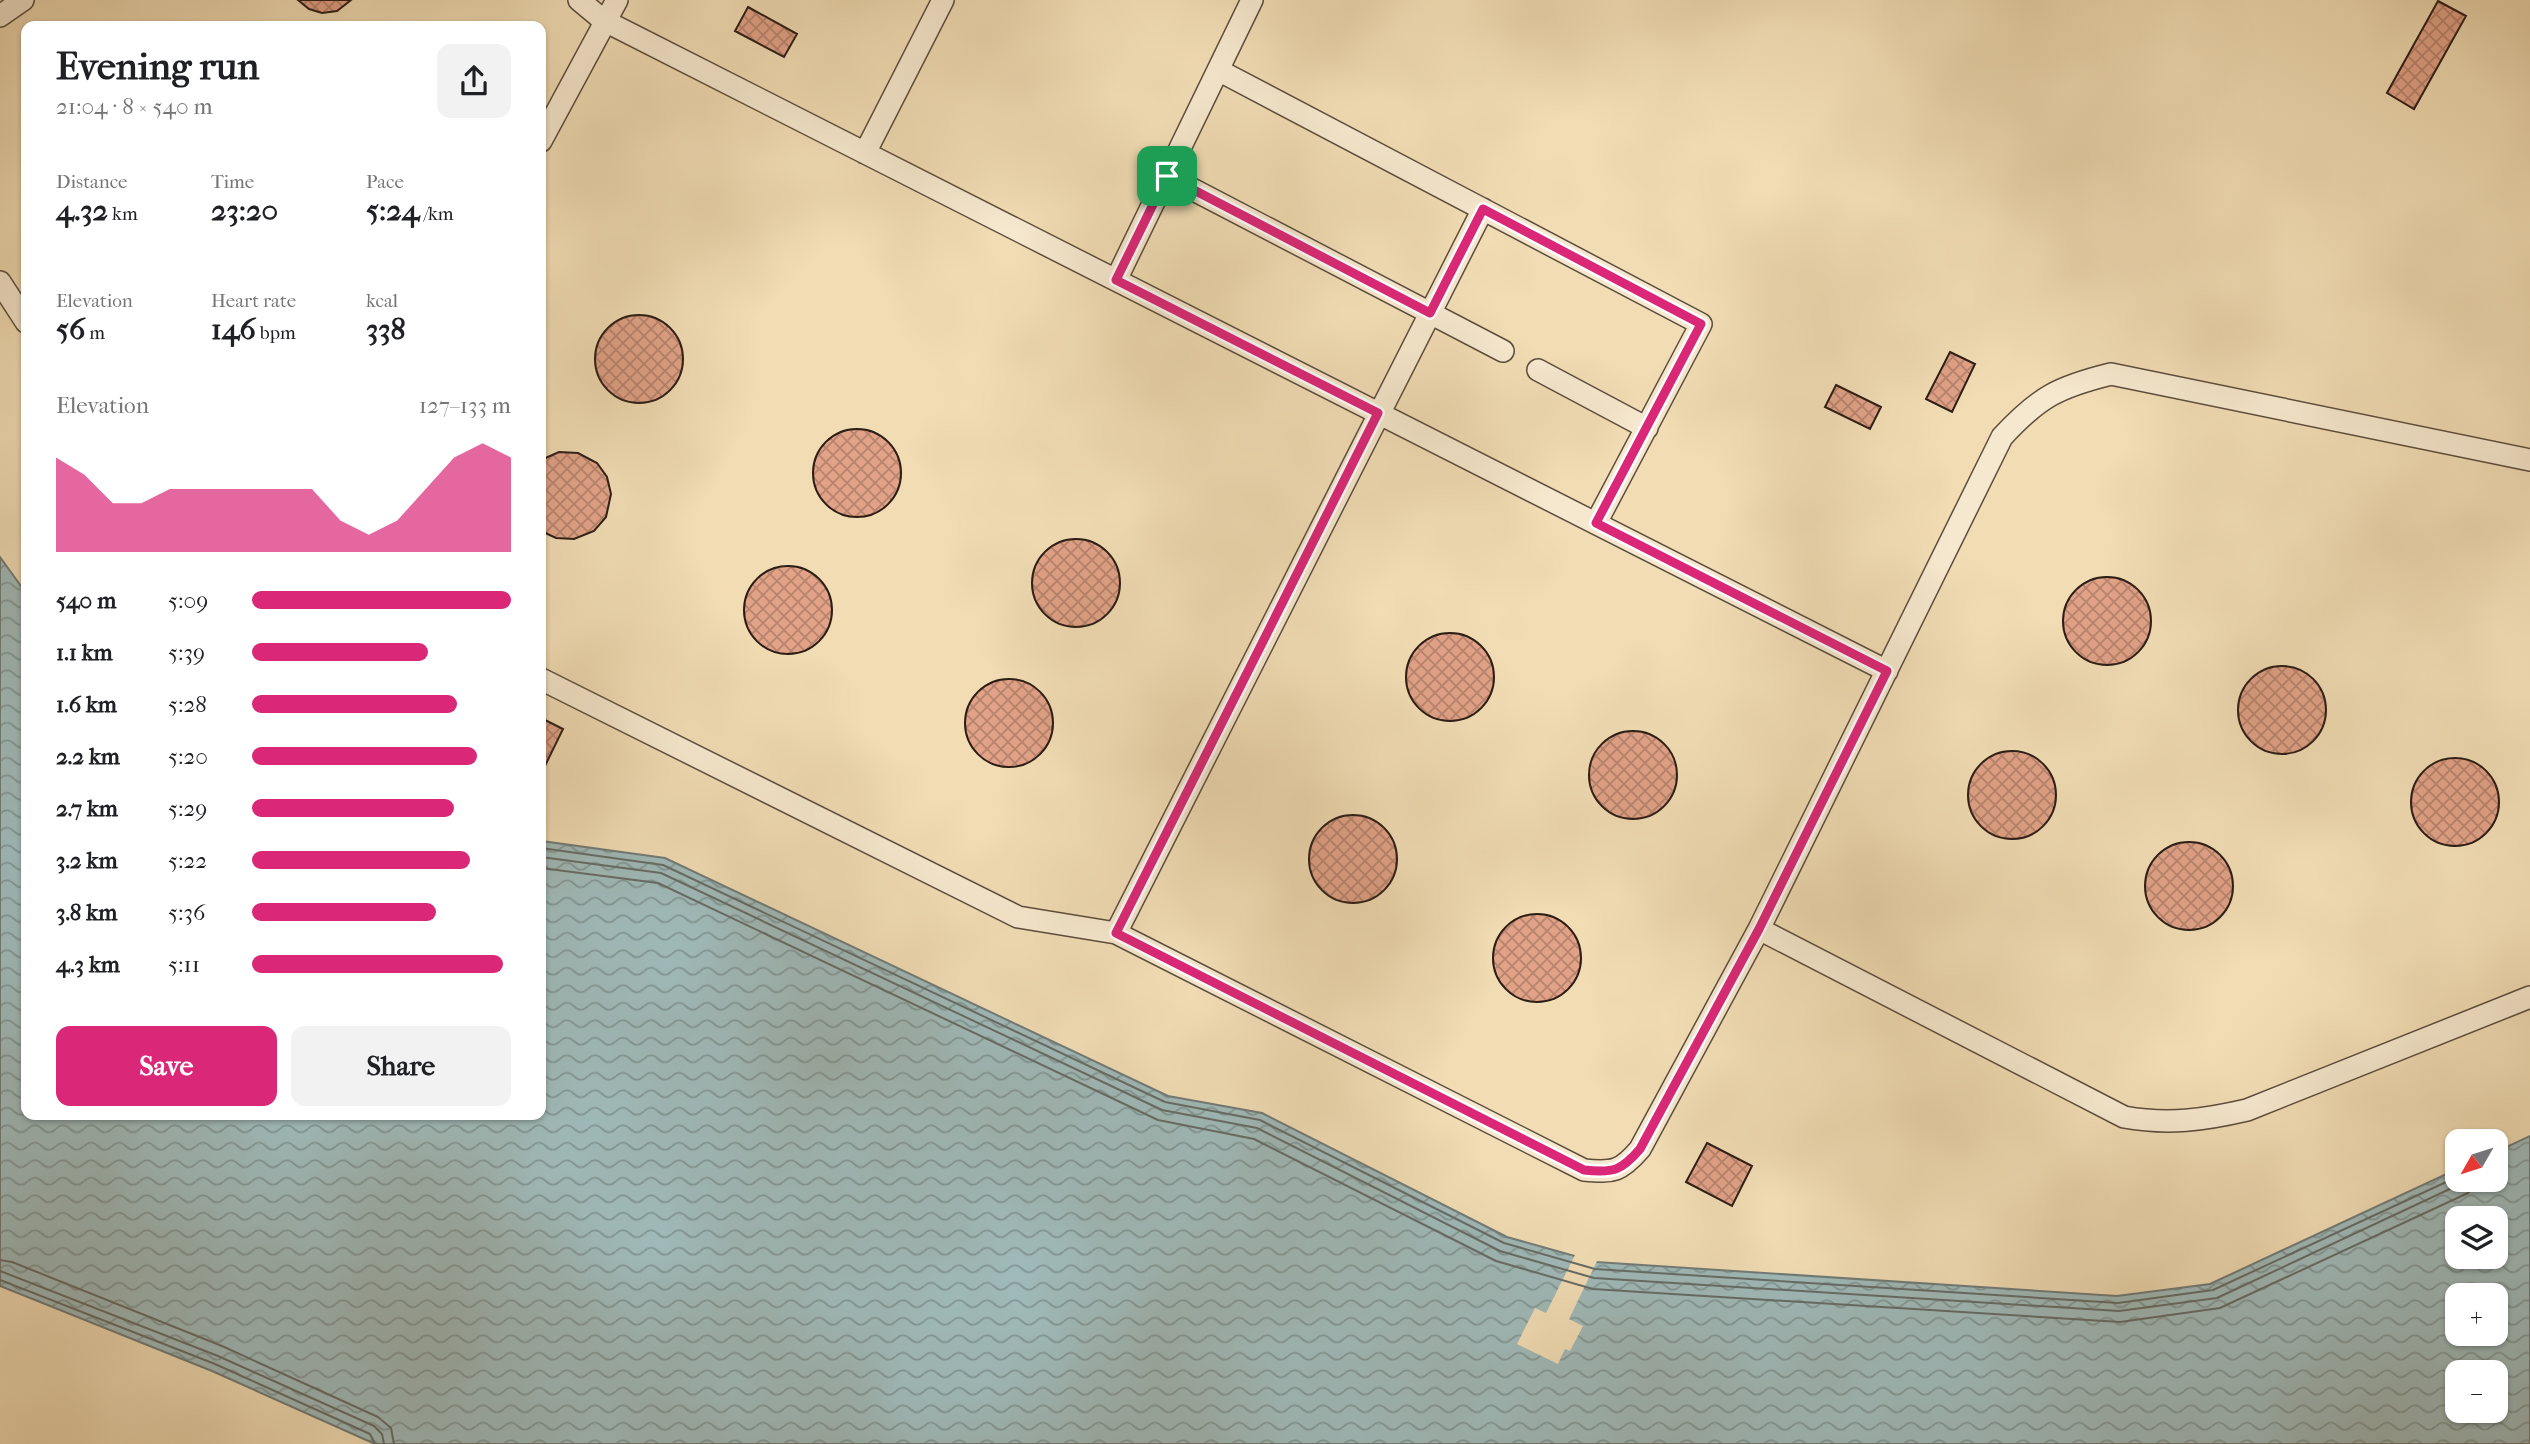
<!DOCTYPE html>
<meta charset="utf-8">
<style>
:root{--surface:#fff;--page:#f2f2f2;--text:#202124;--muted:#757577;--accent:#db2777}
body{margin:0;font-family:"IM FELL French Canon",serif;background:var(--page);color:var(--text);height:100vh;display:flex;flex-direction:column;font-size:26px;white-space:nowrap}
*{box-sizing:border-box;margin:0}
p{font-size:23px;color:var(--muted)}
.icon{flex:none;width:38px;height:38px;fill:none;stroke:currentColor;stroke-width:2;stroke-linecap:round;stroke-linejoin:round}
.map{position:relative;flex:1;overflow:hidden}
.panel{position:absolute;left:21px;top:21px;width:525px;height:1099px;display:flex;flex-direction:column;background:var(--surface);border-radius:14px;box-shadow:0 2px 5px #0004}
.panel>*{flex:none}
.needle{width:46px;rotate:231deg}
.tools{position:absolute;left:2445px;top:1129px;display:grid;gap:14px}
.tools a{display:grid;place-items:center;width:63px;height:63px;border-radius:14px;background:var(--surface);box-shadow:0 2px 5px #0004;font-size:35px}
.pin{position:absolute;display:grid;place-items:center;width:60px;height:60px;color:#fff;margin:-30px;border-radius:14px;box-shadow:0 4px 10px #0006}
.round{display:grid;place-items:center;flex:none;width:74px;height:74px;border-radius:14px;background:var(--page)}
.overview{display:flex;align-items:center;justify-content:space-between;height:119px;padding:0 35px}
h1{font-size:38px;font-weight:800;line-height:52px}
.metrics{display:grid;grid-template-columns:repeat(3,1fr);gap:10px;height:119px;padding:7px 35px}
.metrics div{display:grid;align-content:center}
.metrics b{font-size:30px;font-weight:800}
.metrics small{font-size:19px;font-weight:400}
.metrics p{font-size:19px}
.chart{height:196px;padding:14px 35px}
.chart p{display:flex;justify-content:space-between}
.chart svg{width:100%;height:126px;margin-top:7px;fill:var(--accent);opacity:.7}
.primary-button{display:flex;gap:14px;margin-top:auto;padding:14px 35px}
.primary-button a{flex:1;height:80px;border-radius:14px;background:var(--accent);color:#fff;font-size:28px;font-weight:800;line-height:80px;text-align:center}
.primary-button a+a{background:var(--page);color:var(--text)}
ul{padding:0 35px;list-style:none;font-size:23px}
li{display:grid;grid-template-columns:112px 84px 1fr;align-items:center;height:52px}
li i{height:18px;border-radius:9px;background:var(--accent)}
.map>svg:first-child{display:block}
.water{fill:url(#water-waves);stroke:#717b77;stroke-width:2;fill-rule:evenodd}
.pier{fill:#f1dcb4}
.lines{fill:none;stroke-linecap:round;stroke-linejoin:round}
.shore{stroke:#666b66;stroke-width:2}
.building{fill:url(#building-cross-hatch);stroke:#2c1d15;stroke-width:2}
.lane-casing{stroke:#5d4d3d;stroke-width:24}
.lane{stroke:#f6e8ce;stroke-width:21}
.route-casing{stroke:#fff;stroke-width:14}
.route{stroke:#db2777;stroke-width:9}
</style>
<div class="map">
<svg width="2530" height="1444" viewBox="0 0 2530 1444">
<defs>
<pattern id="water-waves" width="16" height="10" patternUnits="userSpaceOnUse" patternTransform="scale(1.75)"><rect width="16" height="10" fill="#9fb9b8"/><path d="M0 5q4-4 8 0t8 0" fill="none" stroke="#829694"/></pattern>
<pattern id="building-cross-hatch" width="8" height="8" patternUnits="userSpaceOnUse" patternTransform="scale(1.75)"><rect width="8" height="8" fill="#e1a287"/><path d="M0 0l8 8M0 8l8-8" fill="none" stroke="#b7836d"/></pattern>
</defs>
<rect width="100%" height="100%" fill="#f1dcb4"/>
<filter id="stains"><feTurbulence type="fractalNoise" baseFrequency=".00286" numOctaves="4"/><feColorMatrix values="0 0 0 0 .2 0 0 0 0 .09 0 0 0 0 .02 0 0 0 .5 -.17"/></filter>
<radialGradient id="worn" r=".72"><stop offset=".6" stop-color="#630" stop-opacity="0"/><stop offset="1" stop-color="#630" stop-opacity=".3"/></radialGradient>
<path class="water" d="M 0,557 L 26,593 L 26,1115 L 541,1115 L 541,841 L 665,858 L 1168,1096 L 1262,1113 L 1507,1237 L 1596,1262 L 2117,1296 L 2210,1284 L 2457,1169 L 2457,1180 L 2496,1180 L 2496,1152 L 2530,1136 L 2530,1444 L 375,1444 L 212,1371 L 0,1286 ZM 2457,1218 L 2496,1218 L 2496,1256 L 2457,1256 ZM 2457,1295 L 2496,1295 L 2496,1334 L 2457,1334 ZM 2457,1372 L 2496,1372 L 2496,1410 L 2457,1410 Z"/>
<path class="pier" d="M 1576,1253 L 1598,1259 L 1569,1319 L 1583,1326 L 1570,1351 L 1565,1349 L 1558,1364 L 1517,1344 L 1535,1308 L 1546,1313 Z"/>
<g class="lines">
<path class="shore" d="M 541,848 L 663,865 L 1165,1102 L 1260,1120 L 1504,1243 L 1595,1269 L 2118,1303 L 2213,1290 L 2457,1177
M 541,857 L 661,873 L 1162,1110 L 1257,1128 L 1500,1251 L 1594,1278 L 2119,1311 L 2217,1298 L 2469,1180
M 541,868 L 658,883 L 1158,1120 L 1254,1139 L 1496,1261 L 1593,1289 L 2120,1322 L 2220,1308 L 2468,1193 L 2481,1180
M 0,1260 L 12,1262 L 222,1346 L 378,1417 L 391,1428 L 394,1444
M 0,1271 L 218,1356 L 374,1426 L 382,1434 L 384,1444
M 0,1280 L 215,1364 L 370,1434 L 375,1444"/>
</g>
<path class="building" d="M 298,0 L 351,0 L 337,11 L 322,13 L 309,9 Z
M 2438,1 L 2466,16 L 2414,109 L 2387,93 Z
M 748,7 L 797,34 L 784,57 L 735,31 Z
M595 359a44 44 0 1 1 88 0a44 44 0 1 1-88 0Z
M 1950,352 L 1975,364 L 1952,412 L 1926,399 Z
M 1836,385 L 1881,407 L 1870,429 L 1825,407 Z
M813 473a44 44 0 1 1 88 0a44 44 0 1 1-88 0Z
M 559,452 L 578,453 L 597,463 L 607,477 L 611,494 L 606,517 L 594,531 L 574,539 L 556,538 L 541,531 L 541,460 Z
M1032 583a44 44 0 1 1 88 0a44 44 0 1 1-88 0Z
M744 610a44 44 0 1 1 88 0a44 44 0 1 1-88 0Z
M2063 621a44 44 0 1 1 88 0a44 44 0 1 1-88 0Z
M1406 677a44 44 0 1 1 88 0a44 44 0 1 1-88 0Z
M2238 710a44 44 0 1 1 88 0a44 44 0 1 1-88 0Z
M965 723a44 44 0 1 1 88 0a44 44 0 1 1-88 0Z
M 541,718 L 563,729 L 542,772 L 541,771 Z
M1589 775a44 44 0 1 1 88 0a44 44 0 1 1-88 0Z
M1968 795a44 44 0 1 1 88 0a44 44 0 1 1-88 0Z
M2411 802a44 44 0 1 1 88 0a44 44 0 1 1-88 0Z
M1309 859a44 44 0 1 1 88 0a44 44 0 1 1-88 0Z
M2145 886a44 44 0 1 1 88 0a44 44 0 1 1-88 0Z
M1493 958a44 44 0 1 1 88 0a44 44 0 1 1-88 0Z
M 1707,1143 L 1752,1166 L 1732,1206 L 1686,1182 Z"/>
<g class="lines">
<defs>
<path id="lane" d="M 579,0 L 603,20 L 1887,671
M 0,16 L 23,0
M 1218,70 L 1701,324 L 1596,523
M 541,141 L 617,0
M 865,153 L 943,0
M 1167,176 L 1503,351
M 1116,280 L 1252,0
M 0,282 L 26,322
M 1538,370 L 1647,428
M 541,679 L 1018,917 L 1116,933 L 1584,1170 C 1614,1173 1621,1171 1640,1149 L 1759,929 L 2002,437 C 2039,397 2058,387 2111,374 L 2530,460
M 1759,929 L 2124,1117 C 2168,1125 2204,1120 2247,1110 L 2530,997
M 1116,933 L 1483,209"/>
</defs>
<use href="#lane" class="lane-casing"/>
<use href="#lane" class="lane"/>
</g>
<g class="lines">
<defs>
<path id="route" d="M 1167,176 L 1430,313 L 1483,209 L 1701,324 L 1596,523 L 1887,671 L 1759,929 L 1640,1149 C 1621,1171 1614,1173 1584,1170 L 1116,933 L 1378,413 L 1116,280 Z"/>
</defs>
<use href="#route" class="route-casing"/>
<use href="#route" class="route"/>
</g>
<rect width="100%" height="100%" filter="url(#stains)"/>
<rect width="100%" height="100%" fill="url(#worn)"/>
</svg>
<div class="tools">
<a><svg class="needle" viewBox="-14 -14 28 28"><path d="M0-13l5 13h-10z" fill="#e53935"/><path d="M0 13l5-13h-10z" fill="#757577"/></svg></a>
<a><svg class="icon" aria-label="layers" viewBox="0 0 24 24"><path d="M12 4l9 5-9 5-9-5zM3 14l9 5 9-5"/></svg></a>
<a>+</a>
<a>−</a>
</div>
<div class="pin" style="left:1167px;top:176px;background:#1e9e55"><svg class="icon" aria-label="arrive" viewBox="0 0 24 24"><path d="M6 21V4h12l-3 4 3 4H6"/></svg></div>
<section class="panel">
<div class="overview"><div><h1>Evening run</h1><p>21:04 · 8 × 540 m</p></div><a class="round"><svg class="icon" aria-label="share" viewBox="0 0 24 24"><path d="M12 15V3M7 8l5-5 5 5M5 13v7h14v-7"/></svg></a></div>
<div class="metrics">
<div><p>Distance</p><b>4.32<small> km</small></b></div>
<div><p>Time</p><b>23:20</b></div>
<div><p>Pace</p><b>5:24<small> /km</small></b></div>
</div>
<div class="metrics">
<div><p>Elevation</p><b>56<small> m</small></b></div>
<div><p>Heart rate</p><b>146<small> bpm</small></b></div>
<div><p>kcal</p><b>338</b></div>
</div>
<div class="chart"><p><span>Elevation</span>127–133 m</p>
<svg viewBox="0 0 160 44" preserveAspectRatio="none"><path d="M0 44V11L10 17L20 27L30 27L40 22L50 22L60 22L70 22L80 22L90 22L100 33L110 38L120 33L130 22L140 11L150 6L160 11V44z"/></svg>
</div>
<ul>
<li><b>540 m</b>5:09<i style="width:100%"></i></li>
<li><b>1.1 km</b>5:39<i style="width:68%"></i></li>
<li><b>1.6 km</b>5:28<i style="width:79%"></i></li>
<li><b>2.2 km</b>5:20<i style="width:87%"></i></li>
<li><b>2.7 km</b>5:29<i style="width:78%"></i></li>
<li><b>3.2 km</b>5:22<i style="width:84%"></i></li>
<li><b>3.8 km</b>5:36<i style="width:71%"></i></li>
<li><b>4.3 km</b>5:11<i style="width:97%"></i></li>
</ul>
<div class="primary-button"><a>Save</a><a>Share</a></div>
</section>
</div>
